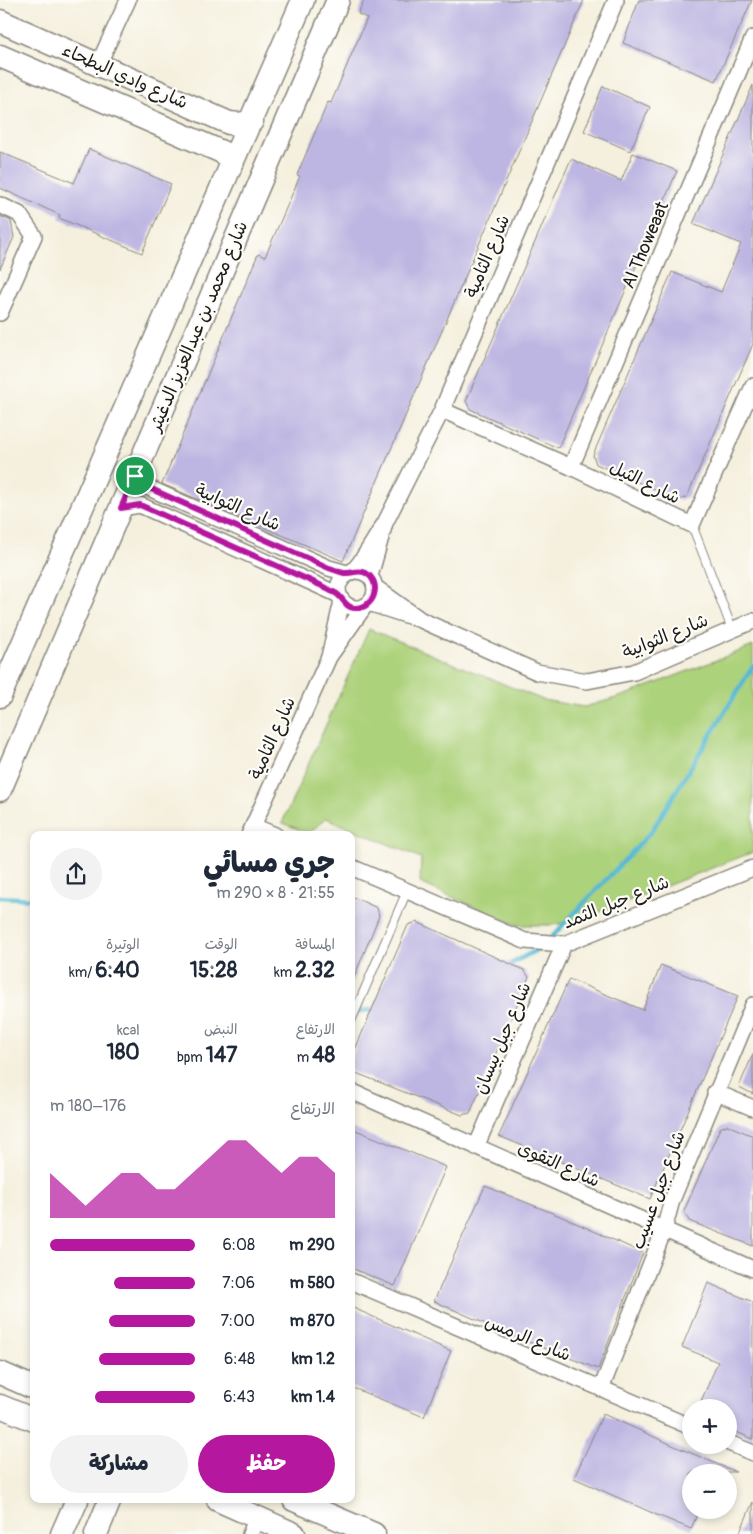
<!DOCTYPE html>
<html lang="ar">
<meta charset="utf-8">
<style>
:root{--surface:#fff;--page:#f2f2f3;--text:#1f2937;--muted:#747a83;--accent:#b5179e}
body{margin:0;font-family:Pangolin,"Playpen Sans Arabic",sans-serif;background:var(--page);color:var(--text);direction:rtl;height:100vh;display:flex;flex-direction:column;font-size:19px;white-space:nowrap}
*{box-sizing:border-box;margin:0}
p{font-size:16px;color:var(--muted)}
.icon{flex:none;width:28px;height:28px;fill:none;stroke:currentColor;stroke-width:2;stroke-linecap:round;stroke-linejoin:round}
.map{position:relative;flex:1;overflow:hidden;direction:ltr}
.panel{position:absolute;left:30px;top:831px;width:325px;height:672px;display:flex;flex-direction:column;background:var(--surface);border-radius:10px;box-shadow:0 2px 8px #0003;direction:rtl}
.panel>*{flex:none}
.buttons{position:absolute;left:682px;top:1399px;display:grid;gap:10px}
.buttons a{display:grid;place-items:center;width:55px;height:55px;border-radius:50%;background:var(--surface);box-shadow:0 2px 8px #0003;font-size:25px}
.pin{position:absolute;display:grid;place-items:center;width:42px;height:42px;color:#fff;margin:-21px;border:2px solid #fff;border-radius:50%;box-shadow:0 1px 5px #0007}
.round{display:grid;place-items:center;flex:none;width:52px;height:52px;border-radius:26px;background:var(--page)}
.summary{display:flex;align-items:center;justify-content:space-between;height:85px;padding:0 20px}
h1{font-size:28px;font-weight:800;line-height:38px}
.stats{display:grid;grid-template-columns:repeat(3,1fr);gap:8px;height:85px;padding:5px 20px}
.stats div{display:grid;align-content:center}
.stats b{font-size:21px;font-weight:800}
.stats small{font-size:14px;font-weight:400}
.stats p{font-size:14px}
.chart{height:140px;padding:10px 20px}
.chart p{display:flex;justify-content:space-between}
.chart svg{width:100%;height:90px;margin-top:5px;fill:var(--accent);opacity:.7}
.action{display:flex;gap:10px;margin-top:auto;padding:10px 20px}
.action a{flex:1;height:58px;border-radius:30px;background:var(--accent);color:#fff;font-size:20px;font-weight:800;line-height:58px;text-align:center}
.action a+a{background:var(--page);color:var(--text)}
ul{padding:0 20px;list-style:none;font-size:16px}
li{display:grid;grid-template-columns:80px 60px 1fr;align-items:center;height:38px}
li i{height:12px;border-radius:6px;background:var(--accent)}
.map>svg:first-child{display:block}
.green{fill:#add27b;stroke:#64774c}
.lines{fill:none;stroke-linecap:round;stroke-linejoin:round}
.stream{stroke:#55b9d4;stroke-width:4.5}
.building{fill:#bdb6e2}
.lane-casing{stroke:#88867d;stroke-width:10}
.street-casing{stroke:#88867d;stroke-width:18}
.secondary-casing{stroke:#88867d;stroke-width:25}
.lane{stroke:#fff;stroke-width:8}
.street{stroke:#fff;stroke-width:15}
.secondary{stroke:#fff;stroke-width:22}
.route-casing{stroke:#fff;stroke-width:10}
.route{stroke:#b5179e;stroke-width:6}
.labels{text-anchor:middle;stroke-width:4.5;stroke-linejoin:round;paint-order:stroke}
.street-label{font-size:18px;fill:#1c1c1c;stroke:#fdfcf7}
</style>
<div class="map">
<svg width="753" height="1534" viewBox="0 0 753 1534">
<rect width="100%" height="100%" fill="#fdfcf7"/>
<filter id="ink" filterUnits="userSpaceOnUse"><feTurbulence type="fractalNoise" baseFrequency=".02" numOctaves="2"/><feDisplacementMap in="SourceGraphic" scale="10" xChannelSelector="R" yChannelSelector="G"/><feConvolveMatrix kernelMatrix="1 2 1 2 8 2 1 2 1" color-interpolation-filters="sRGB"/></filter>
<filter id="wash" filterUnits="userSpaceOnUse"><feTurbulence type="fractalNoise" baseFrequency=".0096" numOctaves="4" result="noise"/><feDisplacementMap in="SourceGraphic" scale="20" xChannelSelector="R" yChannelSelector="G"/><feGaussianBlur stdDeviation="1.12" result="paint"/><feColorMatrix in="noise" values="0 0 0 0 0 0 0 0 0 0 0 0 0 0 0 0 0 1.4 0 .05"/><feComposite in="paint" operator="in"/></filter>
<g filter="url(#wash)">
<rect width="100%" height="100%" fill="#f5f0de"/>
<path class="green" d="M 369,629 L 543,700 L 584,707 L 623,696 L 753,646 L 753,852 L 582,919 L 553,925 L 516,925 L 420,883 L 421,858 L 326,818 L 309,833 L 282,823 Z"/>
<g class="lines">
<path class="stream" d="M 0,897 L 34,899
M 549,940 L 651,832 L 753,666
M 507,966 L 542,947
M 353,1012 L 378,1009"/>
</g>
<g id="blocks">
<path class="building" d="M 364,0 L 584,0 L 343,561 L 162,484 L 258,254 L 265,257 L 300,176 L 297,175 L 328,102 L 331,103 L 367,18 L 358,14 Z
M 639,0 L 752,0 L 716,81 L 623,43 Z
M 753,85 L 753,344 L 687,497 L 679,500 L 596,464 L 593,455 L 672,272 L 721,292 L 741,244 L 693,224 Z
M 603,86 L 650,107 L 630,151 L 584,131 Z
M 89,149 L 171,184 L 142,253 L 59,218 L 60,215 L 0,188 L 0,152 L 74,183 Z
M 633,153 L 677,171 L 558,448 L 470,409 L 466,401 L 571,159 L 621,181 Z
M 0,216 L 11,221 L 14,237 L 0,269 Z
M 351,896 L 377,908 L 379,916 L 351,985 Z
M 417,922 L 524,970 L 529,977 L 470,1113 L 462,1115 L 351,1071 L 351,1059 L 408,925 Z
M 661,965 L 738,996 L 650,1199 L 499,1136 L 569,979 L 643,1010 Z
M 753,1054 L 753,1094 L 739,1087 Z
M 727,1125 L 753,1136 L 753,1246 L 689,1221 L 684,1211 L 720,1128 Z
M 351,1128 L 446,1167 L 395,1286 L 351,1268 Z
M 485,1186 L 560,1216 L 643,1253 L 598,1369 L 513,1336 L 434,1301 Z
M 708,1283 L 753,1302 L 753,1439 L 729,1429 L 729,1408 L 698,1408 L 718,1362 L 682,1347 Z
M 351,1307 L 451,1351 L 424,1417 L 351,1387 Z
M 603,1414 L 679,1448 L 736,1472 L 691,1472 L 691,1510 L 699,1510 L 691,1529 L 657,1515 L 574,1478 Z
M 753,1502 L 753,1534 L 739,1534 Z"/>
</g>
</g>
<g filter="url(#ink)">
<use href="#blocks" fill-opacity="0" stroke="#88867d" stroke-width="1"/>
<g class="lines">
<defs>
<path id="lane" d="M 692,525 L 732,629
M 351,1021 L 407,891"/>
<path id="street" d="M 99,63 L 128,0
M 0,205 L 19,214 L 34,236 L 0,313
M 442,410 L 571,467 L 692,525 L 753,386
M 571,467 L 753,38
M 135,476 L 149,488 L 329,568 L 347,573
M 121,508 L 140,505 L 339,595
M 385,523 L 442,410 L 616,0
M 353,571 C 381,569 382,607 357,608 C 345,608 335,596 339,584 C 342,576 346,576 352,571 C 361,565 378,533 385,523 L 370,576
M 342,601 L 329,657 L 364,607
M 369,603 L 421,620 L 375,587
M 421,620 L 537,672 L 587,681 L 634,672 L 753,621
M 253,826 L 275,835
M 249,835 L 329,657
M 351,867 L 525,941 L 564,944 L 753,868
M 351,1091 L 753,1269
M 715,1092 L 753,1108
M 476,1147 L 564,944
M 351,1281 L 691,1427
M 601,1389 L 664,1230 L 672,1200 L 753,1005
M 729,1443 L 753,1453
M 250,1534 L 257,1518"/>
<path id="secondary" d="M 0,21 L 229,123 L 240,124 L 252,121
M 0,56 L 222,152 L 233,162
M 0,696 L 303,0
M 0,790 L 338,0
M 0,1373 L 34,1388
M 0,1406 L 34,1420
M 218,1500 L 294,1534
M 294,1500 L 374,1534
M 62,1534 L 77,1500
M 96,1534 L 110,1500"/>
</defs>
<use href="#lane" class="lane-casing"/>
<use href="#street" class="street-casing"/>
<use href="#secondary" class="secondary-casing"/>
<use href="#lane" class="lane"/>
<use href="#street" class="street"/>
<use href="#secondary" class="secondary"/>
</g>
</g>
<g class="lines" filter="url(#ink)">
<defs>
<path id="route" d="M 135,476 L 149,488 L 329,568 C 334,569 342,574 347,573 C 355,573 358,569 366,573 C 383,583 374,610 354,608 C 345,607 344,599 337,594 C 332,591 325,588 320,585 L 140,505 L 121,508 Z"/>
</defs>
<use href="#route" class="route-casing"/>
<use href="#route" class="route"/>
</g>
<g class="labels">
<g class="street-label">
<text transform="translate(125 76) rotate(24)" y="6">شارع وادي البطحاء</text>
<text transform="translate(645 245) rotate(-67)" y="6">Al Thoweaat</text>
<text transform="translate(487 256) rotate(-67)" y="6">شارع الثامية</text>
<text transform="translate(198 326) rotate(-67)" y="6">شارع محمد بن عبدالعزيز الدغيثر</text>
<text transform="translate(645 482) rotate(26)" y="6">شارع الثيل</text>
<text transform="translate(238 507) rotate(24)" y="6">شارع الثوابية</text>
<text transform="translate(665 636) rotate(-22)" y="6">شارع الثوابية</text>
<text transform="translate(272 738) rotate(-66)" y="6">شارع الثامية</text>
<text transform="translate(616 902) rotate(-22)" y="6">شارع جبل الثمد</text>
<text transform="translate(502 1038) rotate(-67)" y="6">شارع جبل بيسان</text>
<text transform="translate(559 1164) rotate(24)" y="6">شارع التقوى</text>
<text transform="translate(658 1190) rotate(-70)" y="6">شارع جبل عسيب</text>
<text transform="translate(528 1338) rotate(23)" y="6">شارع الرمس</text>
</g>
</g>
</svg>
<div class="buttons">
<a>+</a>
<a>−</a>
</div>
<div class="pin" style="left:135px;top:476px;background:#1e9e55"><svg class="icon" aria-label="arrive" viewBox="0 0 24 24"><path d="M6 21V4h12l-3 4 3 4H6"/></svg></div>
<section class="panel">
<div class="summary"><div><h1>جري مسائي</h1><p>21:55 · 8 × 290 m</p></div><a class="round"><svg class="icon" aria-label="share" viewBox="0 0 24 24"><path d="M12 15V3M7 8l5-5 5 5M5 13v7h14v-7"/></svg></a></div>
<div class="stats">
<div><p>المسافة</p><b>2.32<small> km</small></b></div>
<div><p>الوقت</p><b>15:28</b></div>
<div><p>الوتيرة</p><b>6:40<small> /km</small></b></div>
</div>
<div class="stats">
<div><p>الارتفاع</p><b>48<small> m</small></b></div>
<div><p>النبض</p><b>147<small> bpm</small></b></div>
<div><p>kcal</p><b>180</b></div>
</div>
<div class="chart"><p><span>الارتفاع</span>176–180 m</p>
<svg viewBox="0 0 160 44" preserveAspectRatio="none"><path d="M0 44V22L10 30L20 38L30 30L40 22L50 22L60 30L70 30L80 22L90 14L100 6L110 6L120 14L130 22L140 14L150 14L160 22V44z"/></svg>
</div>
<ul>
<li><b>290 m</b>6:08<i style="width:100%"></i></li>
<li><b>580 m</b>7:06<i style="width:56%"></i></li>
<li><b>870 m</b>7:00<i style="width:59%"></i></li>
<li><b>1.2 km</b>6:48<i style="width:66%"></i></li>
<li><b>1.4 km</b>6:43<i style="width:69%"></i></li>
</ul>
<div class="action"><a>حفظ</a><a>مشاركة</a></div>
</section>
</div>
